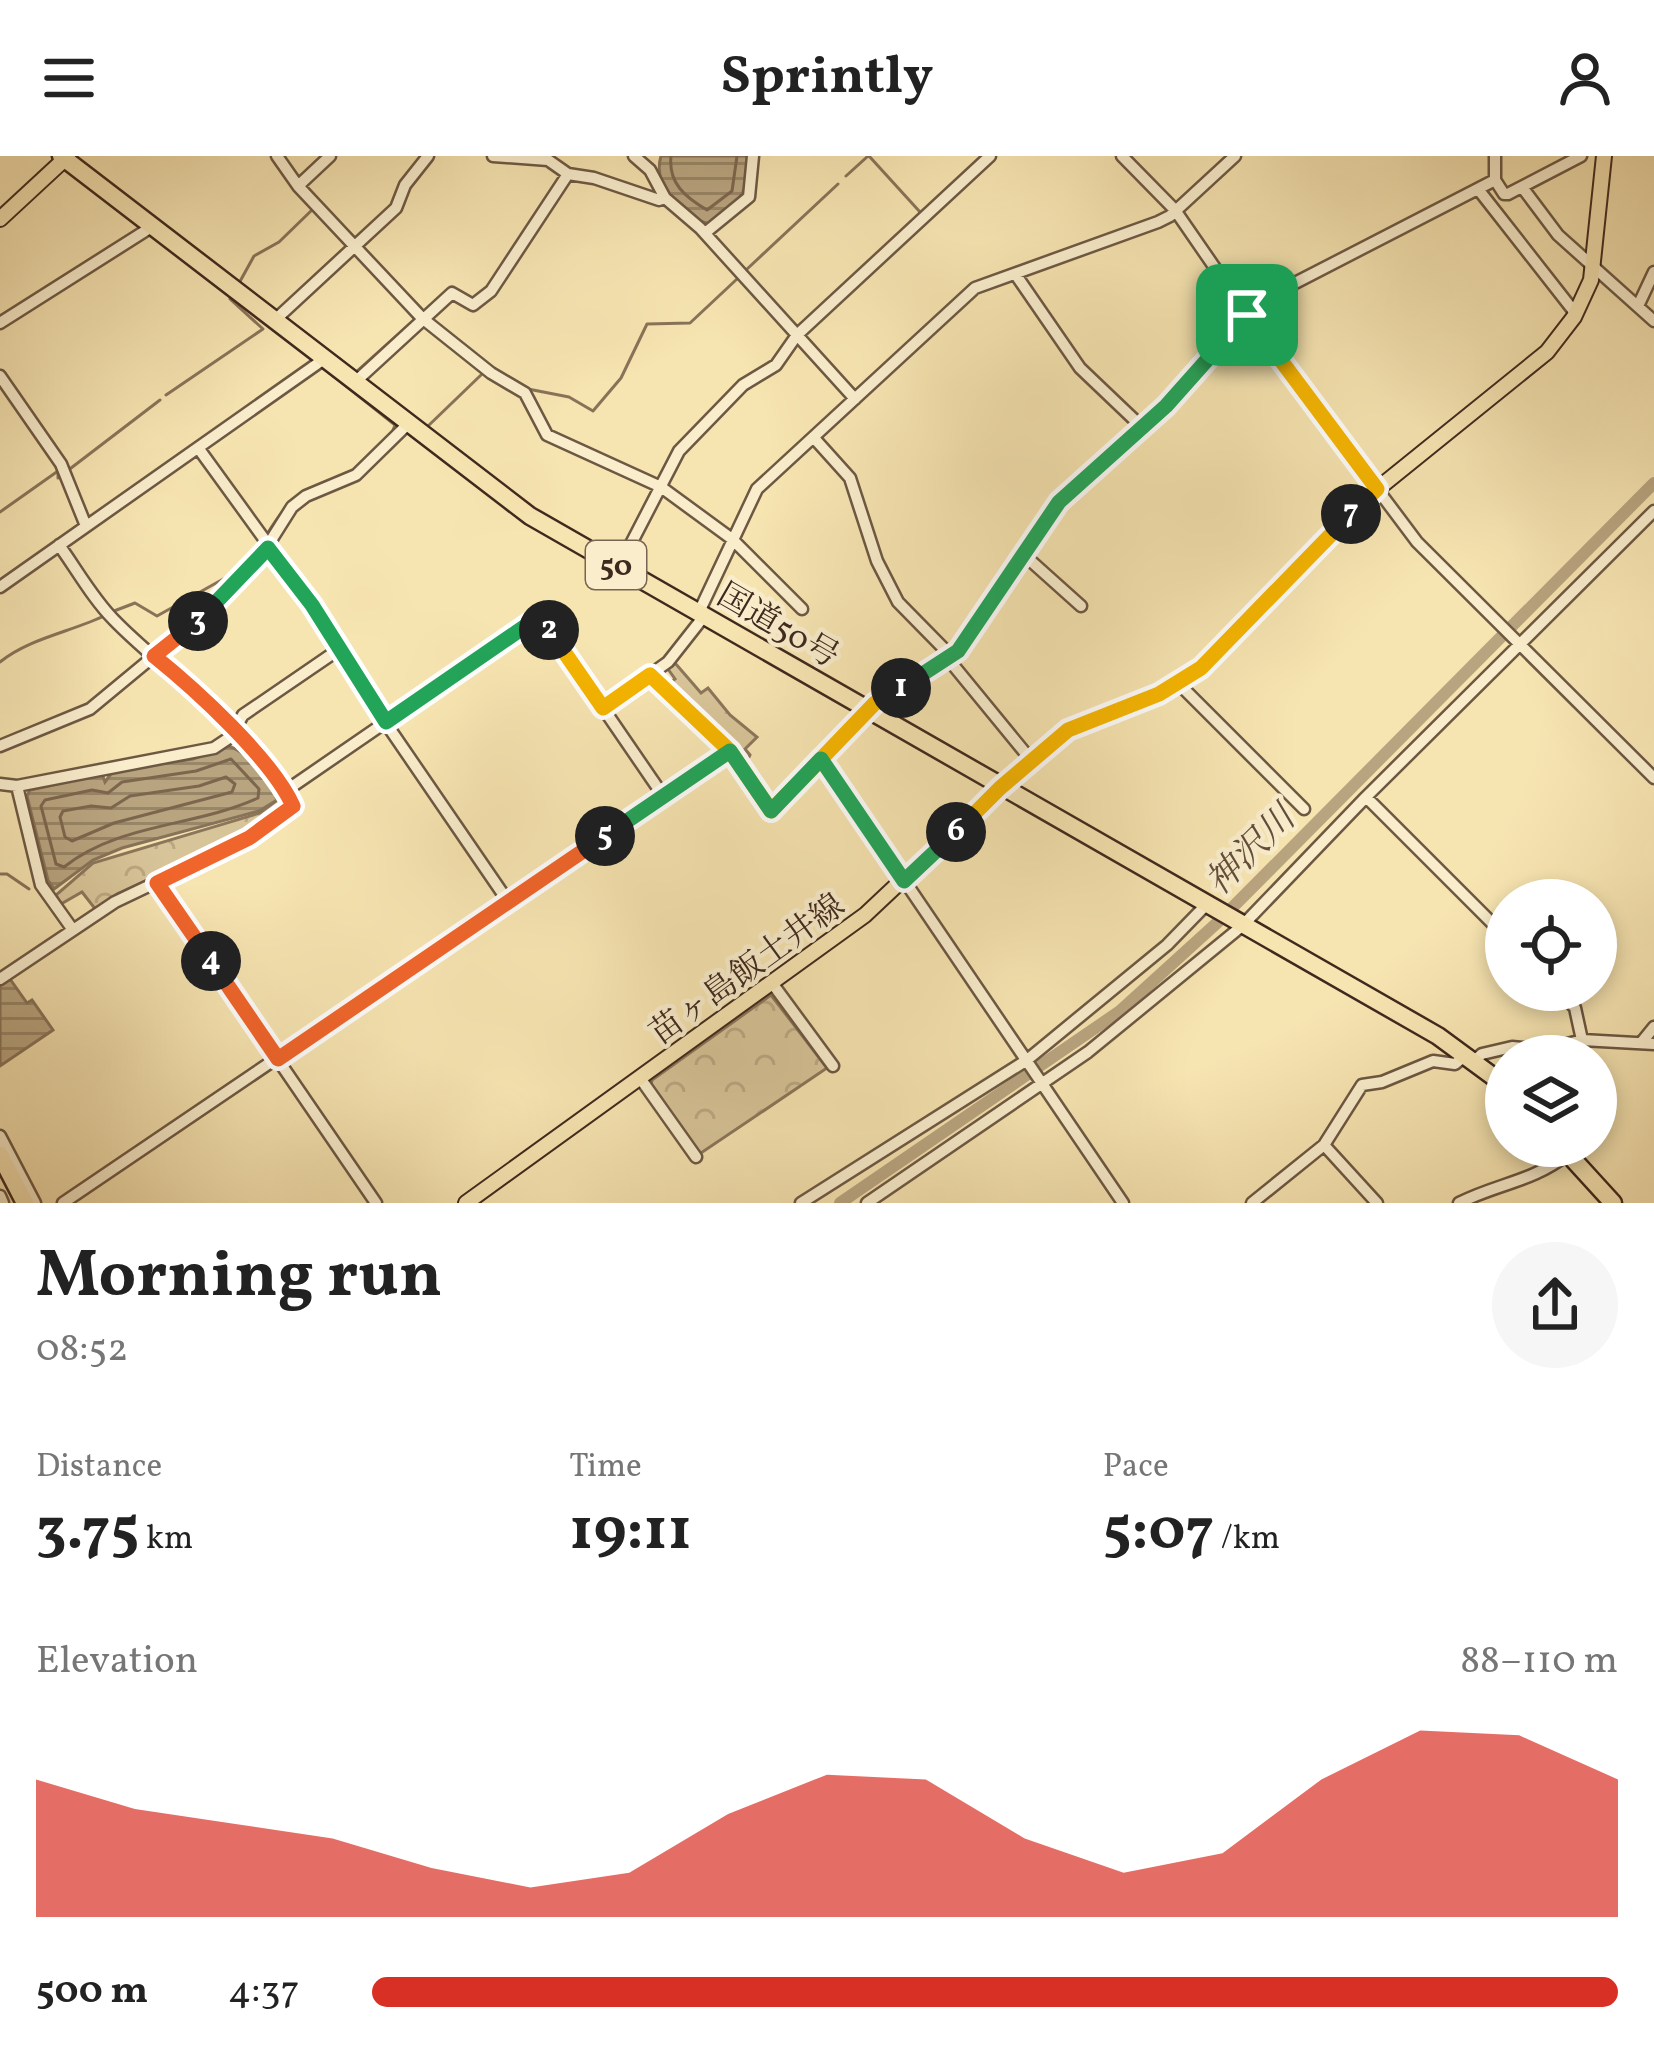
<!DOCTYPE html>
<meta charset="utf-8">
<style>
:root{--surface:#fff;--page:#f6f6f6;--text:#222;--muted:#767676;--accent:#d93025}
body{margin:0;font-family:Vollkorn,"Noto Serif JP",serif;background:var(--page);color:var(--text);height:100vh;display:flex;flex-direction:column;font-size:45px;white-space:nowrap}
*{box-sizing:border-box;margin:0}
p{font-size:39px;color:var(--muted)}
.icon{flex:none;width:66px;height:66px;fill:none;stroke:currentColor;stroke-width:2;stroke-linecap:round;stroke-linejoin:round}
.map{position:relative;height:1047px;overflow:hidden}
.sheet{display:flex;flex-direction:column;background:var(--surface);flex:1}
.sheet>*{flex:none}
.fabs{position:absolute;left:1485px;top:723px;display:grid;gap:24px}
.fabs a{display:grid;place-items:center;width:132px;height:132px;border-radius:50%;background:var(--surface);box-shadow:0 6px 18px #0003;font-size:60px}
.pin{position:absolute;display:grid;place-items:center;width:102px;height:102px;color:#fff;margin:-51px;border-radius:24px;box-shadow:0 6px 18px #0006}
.km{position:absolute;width:60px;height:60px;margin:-30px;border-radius:50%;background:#222;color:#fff;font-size:33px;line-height:60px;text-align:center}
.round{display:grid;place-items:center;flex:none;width:126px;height:126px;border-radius:63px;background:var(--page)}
.summary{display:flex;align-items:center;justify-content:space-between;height:204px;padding:0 36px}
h1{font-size:66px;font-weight:700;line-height:90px}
.figures{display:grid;grid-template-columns:repeat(3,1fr);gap:18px;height:204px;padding:12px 36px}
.figures div{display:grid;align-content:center}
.figures b{font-size:60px;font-weight:700}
.figures small{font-size:33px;font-weight:400}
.figures p{font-size:33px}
.chart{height:336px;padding:24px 36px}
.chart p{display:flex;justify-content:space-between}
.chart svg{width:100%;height:216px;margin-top:12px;fill:var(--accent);opacity:.7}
ul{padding:0 36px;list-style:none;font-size:39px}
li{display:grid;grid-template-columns:192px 144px 1fr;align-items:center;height:90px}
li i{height:30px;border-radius:15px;background:var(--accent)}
header{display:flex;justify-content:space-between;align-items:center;height:156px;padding:0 36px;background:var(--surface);font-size:54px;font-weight:700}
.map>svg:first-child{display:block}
.forest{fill:url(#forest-crowns);stroke:#8b765b;stroke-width:3}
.water{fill:url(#water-rules);stroke:#887358;stroke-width:3}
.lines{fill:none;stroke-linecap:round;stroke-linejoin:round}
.shore{stroke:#7c664e;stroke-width:3}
.stream{stroke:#887358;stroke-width:3}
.river{stroke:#b8a47f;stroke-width:12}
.minor-casing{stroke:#6d5843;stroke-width:15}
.major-casing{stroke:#3f291e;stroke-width:18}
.highway-casing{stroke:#3f291e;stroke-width:21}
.minor{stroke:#f9edcc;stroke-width:10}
.major{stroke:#f6e4b1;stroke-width:14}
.highway{stroke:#f6e4b1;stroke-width:16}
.split-1-casing{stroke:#fff;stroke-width:24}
.split-2-casing{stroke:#fff;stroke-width:24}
.split-3-casing{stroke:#fff;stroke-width:24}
.split-4-casing{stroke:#fff;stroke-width:24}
.split-5-casing{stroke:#fff;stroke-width:24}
.split-6-casing{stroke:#fff;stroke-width:24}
.split-7-casing{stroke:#fff;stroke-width:24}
.split-8-casing{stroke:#fff;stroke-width:24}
.split-1{stroke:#22a559;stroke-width:15}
.split-2{stroke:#f5b400;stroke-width:15}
.split-3{stroke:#22a559;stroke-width:15}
.split-4{stroke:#f0652b;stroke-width:15}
.split-5{stroke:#f0652b;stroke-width:15}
.split-6{stroke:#22a559;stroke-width:15}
.split-7{stroke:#f5b400;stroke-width:15}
.split-8{stroke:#f5b400;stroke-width:15}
.labels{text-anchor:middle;stroke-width:9;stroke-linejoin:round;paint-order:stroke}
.shield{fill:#f9edcc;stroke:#776452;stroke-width:3}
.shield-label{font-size:30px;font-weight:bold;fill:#3f291e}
.street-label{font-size:33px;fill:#3f291e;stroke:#f9edcc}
.water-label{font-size:36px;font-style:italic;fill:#634e3b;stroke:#f9edcc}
</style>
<header><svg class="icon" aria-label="menu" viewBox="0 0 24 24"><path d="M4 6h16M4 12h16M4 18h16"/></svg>Sprintly<svg class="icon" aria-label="person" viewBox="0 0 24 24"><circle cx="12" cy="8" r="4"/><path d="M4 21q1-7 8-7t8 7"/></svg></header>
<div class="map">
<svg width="1654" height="1047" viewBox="0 0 1654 1047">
<defs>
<pattern id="forest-crowns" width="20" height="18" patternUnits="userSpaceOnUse" patternTransform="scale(3)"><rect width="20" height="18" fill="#d7c498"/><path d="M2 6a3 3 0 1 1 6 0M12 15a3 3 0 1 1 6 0" fill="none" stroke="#baa883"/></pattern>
<pattern id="water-rules" width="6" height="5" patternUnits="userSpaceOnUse" patternTransform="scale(3)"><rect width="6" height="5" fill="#b8a47f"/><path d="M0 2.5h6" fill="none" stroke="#978667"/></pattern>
</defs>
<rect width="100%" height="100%" fill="#f6e4b1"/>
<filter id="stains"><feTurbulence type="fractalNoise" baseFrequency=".00167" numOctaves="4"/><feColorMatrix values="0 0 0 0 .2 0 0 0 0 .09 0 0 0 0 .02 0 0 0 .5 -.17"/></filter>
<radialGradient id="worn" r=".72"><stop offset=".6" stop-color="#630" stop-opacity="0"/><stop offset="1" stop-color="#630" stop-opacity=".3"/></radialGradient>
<path class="forest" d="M 675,507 L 701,537 L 708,532 L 730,559 L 757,581 L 745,593 L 750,599 L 745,609 L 665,531 L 675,523 L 668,513 Z
M 284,639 L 288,649 L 249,677 L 117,738 L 96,754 L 82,736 L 61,748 L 56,739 L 93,707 L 260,657 Z
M 771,839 L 827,912 L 698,999 L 651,929 L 652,924 Z"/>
<path class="water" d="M 661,0 L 749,0 C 748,40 741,43 711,68 C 682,63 652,30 661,0 Z
M 228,590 C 249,596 271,625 277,644 L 259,655 L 122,692 L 93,704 L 54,733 L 48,724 L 27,640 L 30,634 L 102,618 L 105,626 L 113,615 L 193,603 Z
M 10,823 L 27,847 L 32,844 L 53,874 L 0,910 L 0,830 Z"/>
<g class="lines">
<path class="shore" d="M 671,0 C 668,27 685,41 707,54 L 732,35 L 737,0
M 231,603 L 259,633 L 258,642 C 195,671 119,667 64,711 L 56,708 L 41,650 L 45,644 L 92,634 L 108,637 L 122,626 L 196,615 Z
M 226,621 L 235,628 L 232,636 L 114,667 L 72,685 L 65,681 L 60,661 L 63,655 L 91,650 L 111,652 L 130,640 L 199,630 Z"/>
<path class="stream" d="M 869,0 L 920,56
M 846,20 L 867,1
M 299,24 L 322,0
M 746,114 L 838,28
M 238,129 L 254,100 L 279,86 L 313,53
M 335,203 L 337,201 L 356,216 L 415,163 L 388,133
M 326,214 L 395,269 L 392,277
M 528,233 L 569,241 L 593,255 L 621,222 L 647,168 L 690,167 L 737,123
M 166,239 L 263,173 L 230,143 L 232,137
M 427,271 L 481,219
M 0,356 L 58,315 L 58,322 L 160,244
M 266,380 C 286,346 301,333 339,321
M 114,455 L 135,447 L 157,460 L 243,412
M 0,506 C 30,482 71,476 106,459
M 0,718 L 7,718 L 29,733"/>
<path class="river" d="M 840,1047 L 1120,855 L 1218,766 L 1654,327"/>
<defs>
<path id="minor" d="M 277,0 L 298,30 L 422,162 L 491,217 L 525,237 L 547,279 L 661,331 L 732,383 L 802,453
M 493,0 L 548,4 L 568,18 L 594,22 L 659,44 L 665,42
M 634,0 L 650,14 L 665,42 L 700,72 L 855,243
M 1122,0 L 1175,54 L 1255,170 L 1417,386 L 1654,622
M 1495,0 L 1495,24 L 1504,38 L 1508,38 L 1581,0
M 298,30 L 330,0
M 1522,31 L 1558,79 L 1654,165
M 1478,33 L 1576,158
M 705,77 L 749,41 L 753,0
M 1016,119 L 1080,212 L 1144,273
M 1638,150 L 1654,116
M 275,164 L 396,52 L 405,29 L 428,0
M 0,167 L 153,70
M 0,220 L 61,308 L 86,370
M 354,227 L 452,137 L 473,149 L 491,135 L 568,18
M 814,282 L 850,322 L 877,405 L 898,446 L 952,501
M 199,293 L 312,449 L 381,560 L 507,744
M 1023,398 L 1081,450
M 619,411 L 679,295 L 743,229 L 776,209 L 797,179 L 990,0
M 0,431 L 324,203
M 699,456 L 757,333 L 975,132 L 1158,66 L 1170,60 L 1235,0
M 949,504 L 1031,604
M 650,519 L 730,595
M 1179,528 L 1304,653
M 603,552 L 668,506 L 705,459
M 0,590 L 90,553 L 212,452 L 263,397 L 292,351 L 306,340 L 356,319 L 408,268
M 822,603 L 1123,1047
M 0,628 L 17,630 L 214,592 L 229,582 L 243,559 L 338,494
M 17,630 L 41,729 L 73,774
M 287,634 L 540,460 L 664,641
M 1366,641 L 1506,781
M 157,727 L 376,1047
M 0,823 L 115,746 L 249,682 L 293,649 C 262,580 167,519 114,464 C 93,443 77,414 59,389
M 772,827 L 833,910
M 1559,834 L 1575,852 L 1582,884
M 1641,887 L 1654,871
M 1475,904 L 1482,898 L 1512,891 L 1546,894 L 1582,884 L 1654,888
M 640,922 L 696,1001
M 0,980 L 35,1047
M 1324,989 L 1377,1047
M 0,1040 L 3,1047
M 63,1047 L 730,595 L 771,655 L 875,547 L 958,495 L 1059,346 L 1144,273 L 1254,153 L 1295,127 L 1495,24
M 801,1047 L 1027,904 L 1167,789 L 1206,749
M 867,1047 L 1088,896 L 1242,770 L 1366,641 L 1654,355
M 1252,1047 L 1324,989 L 1362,929 L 1382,926 L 1433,905 L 1455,908 L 1466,899
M 1459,1047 C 1499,1027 1532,1026 1568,998"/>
<path id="major" d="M 0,63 L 68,0
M 466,1047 L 865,759 L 1000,632 L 1068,574 L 1159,538 L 1201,512 L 1370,339 L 1547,196 L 1574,161 L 1591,124 L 1604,0"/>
<path id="highway" d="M 61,0 L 530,360 L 1438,880 L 1506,930
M 1561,990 L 1613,1047
M 0,999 L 25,1047"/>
</defs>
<use href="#minor" class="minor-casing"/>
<use href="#major" class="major-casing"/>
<use href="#highway" class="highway-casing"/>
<use href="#minor" class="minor"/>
<use href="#major" class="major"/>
<use href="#highway" class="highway"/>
</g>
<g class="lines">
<defs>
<path id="split-1" d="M 901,532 L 958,495 L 1059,346 L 1166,250 L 1247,159"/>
<path id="split-2" d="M 549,474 L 603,552 L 650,519 L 730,595 L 771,655 L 875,547 L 901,532"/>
<path id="split-3" d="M 198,465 L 268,392 L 312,449 L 386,566 L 540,460 L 549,474"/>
<path id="split-4" d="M 198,465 L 154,500 C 195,533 272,603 293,650 L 249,682 L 157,727 L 211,805"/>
<path id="split-5" d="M 211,805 L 278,903 L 605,680"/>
<path id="split-6" d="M 605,680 L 730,595 L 771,655 L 821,603 L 904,725 L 956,676"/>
<path id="split-7" d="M 956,676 L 1000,632 L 1068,574 L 1159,538 L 1201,512 L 1351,358"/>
<path id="split-8" d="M 1247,159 L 1377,333 L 1351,358"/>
</defs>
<use href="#split-1" class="split-1-casing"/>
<use href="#split-2" class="split-2-casing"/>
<use href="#split-3" class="split-3-casing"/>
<use href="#split-4" class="split-4-casing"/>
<use href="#split-5" class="split-5-casing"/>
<use href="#split-6" class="split-6-casing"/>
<use href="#split-7" class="split-7-casing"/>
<use href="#split-8" class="split-8-casing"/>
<use href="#split-1" class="split-1"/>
<use href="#split-2" class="split-2"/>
<use href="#split-3" class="split-3"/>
<use href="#split-4" class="split-4"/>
<use href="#split-5" class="split-5"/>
<use href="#split-6" class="split-6"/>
<use href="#split-7" class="split-7"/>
<use href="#split-8" class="split-8"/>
</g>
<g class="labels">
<rect class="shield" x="586" y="385" width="60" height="48" rx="9"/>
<g class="shield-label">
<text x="616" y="419">50</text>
</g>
<g class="street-label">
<text transform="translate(779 468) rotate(30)" y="12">国道50号</text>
<text transform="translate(746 812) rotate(-36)" y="12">苗ヶ島飯土井線</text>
</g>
<g class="water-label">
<text transform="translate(1249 693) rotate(-45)" y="13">神沢川</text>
</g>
</g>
<rect width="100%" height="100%" filter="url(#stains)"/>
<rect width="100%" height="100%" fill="url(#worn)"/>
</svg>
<div class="fabs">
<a><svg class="icon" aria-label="locate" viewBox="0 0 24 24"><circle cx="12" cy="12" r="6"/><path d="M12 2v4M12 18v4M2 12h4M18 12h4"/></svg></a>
<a><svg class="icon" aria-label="layers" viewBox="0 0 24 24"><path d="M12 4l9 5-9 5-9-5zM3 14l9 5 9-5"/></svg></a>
</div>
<div class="pin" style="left:1247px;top:159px;background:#1e9e55"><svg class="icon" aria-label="arrive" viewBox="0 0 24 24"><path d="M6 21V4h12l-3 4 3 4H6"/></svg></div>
<b class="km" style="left:901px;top:532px">1</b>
<b class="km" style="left:549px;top:474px">2</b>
<b class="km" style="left:198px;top:465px">3</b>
<b class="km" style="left:211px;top:805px">4</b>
<b class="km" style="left:605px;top:680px">5</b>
<b class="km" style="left:956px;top:676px">6</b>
<b class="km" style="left:1351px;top:358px">7</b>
</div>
<section class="sheet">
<div class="summary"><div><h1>Morning run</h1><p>08:52</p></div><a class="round"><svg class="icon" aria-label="share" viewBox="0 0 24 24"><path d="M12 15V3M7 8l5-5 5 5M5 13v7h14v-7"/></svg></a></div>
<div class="figures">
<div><p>Distance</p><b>3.75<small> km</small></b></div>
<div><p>Time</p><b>19:11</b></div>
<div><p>Pace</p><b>5:07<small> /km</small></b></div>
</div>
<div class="chart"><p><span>Elevation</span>88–110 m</p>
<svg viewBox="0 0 160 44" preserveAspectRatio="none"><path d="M0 44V16L10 22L20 25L30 28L40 34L50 38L60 35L70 23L80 15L90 16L100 28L110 35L120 31L130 16L140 6L150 7L160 16V44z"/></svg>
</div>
<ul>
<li><b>500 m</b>4:37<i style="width:100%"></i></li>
</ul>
</section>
